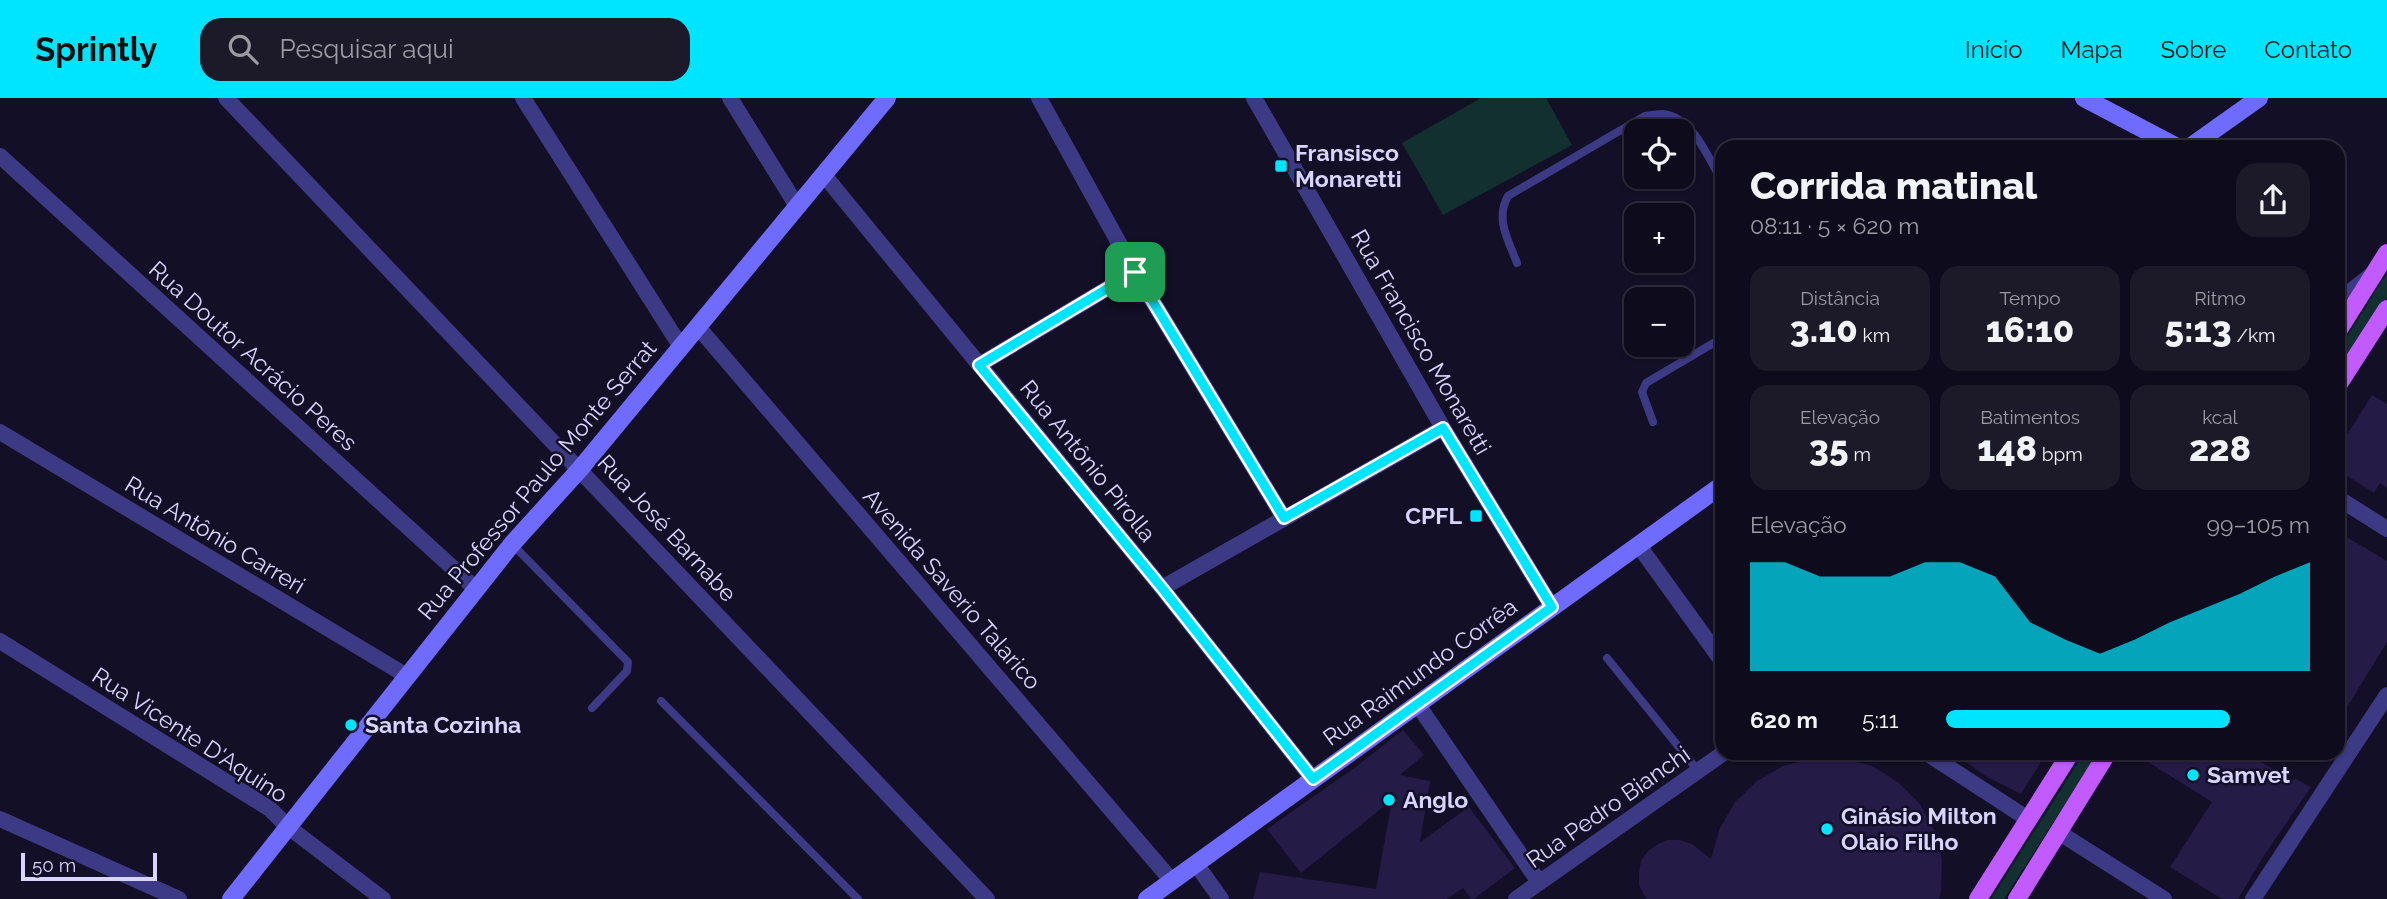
<!DOCTYPE html>
<html lang="pt">
<meta charset="utf-8">
<style>
:root{--surface:#0e0b1c;--page:#1c1929;--text:#f1f3f6;--muted:#9b9ba3;--line:#2e2b3b;--accent:#00e5ff}
body{margin:0;font-family:Raleway,sans-serif;background:var(--page);color:var(--text);height:100vh;display:flex;flex-direction:column;font-size:26px;white-space:nowrap}
*{box-sizing:border-box;margin:0}
p{font-size:23px;color:var(--muted)}
.icon{flex:none;width:38px;height:38px;fill:none;stroke:currentColor;stroke-width:2;stroke-linecap:round;stroke-linejoin:round}
.map{position:relative;flex:1;overflow:hidden}
.panel{position:absolute;left:1715px;top:42px;width:630px;height:620px;display:flex;flex-direction:column;background:var(--surface);border-radius:21px;box-shadow:0 2px 5px #0004,0 0 0 2px var(--line)}
.panel>*{flex:none}
.buttons{position:absolute;left:1624px;top:21px;display:grid;gap:14px}
.buttons a{display:grid;place-items:center;width:70px;height:70px;border-radius:14px;background:var(--surface);box-shadow:0 2px 5px #0004,0 0 0 2px var(--line);font-size:35px}
.scale{position:absolute;left:21px;bottom:18px;width:136px;box-sizing:border-box;padding-left:7px;border:4px solid #d9d4ff;border-top:0;font-size:19px;line-height:24px;white-space:nowrap;color:#d9d4ff;-webkit-text-stroke:5px #130f26;paint-order:stroke}
.pin{position:absolute;display:grid;place-items:center;width:60px;height:60px;color:#fff;margin:-30px;border-radius:14px;box-shadow:0 4px 10px #0006}
.round{display:grid;place-items:center;flex:none;width:74px;height:74px;border-radius:21px;background:var(--page)}
.head{display:flex;align-items:center;justify-content:space-between;height:119px;padding:0 35px}
h1{font-size:38px;font-weight:800;line-height:52px}
.stats{display:grid;grid-template-columns:repeat(3,1fr);gap:10px;height:119px;padding:7px 35px}
.stats div{display:grid;align-content:center;border-radius:18px;background:var(--page);text-align:center}
.stats b{font-size:35px;font-weight:800}
.stats small{font-size:19px;font-weight:400}
.stats p{font-size:19px}
.chart{height:196px;padding:14px 35px}
.chart p{display:flex;justify-content:space-between}
.chart svg{width:100%;height:126px;margin-top:7px;fill:var(--accent);opacity:.7}
ul{padding:0 35px;list-style:none;font-size:23px}
li{display:grid;grid-template-columns:112px 84px 1fr;align-items:center;height:52px}
li i{height:18px;border-radius:9px;background:var(--accent)}
header{display:flex;align-items:center;gap:42px;box-sizing:border-box;height:98px;padding:0 35px;background:var(--accent);color:#111}
header strong{font-size:33px}
nav{display:flex;gap:38px;margin-inline-start:auto;font-size:24px}
.search{width:490px;height:63px;background:var(--page);display:flex;align-items:center;gap:18px;box-sizing:border-box;padding:0 24px;border-radius:21px;color:var(--muted);font-size:26px}
.map>svg:first-child{display:block}
.green{fill:#12302f}
.building{fill:#241b47}
.lines{fill:none;stroke-linecap:round;stroke-linejoin:round}
.lane{stroke:#3d3a85;stroke-width:8}
.street{stroke:#3d3a85;stroke-width:16}
.secondary{stroke:#6f6bff;stroke-width:18}
.primary{stroke:#c25bff;stroke-width:18}
.route-casing{stroke:#fff;stroke-width:14}
.route{stroke:#00e5ff;stroke-width:9}
.poi-dot{fill:#00e5ff;stroke:#130f26;stroke-width:2.5}
.labels{text-anchor:middle;stroke-width:5;stroke-linejoin:round;paint-order:stroke}
.poi-label{font-size:23px;font-weight:bold;fill:#d9d4ff;stroke:#130f26;text-anchor:start}
.street-label{font-size:23px;fill:#d9d4ff;stroke:#130f26}
</style>
<header>
<strong>Sprintly</strong>
<div class="search"><svg class="icon" aria-label="search" viewBox="0 0 24 24"><circle cx="10" cy="10" r="6"/><path d="M15 15l6 6"/></svg>Pesquisar aqui</div>
<nav><a>Início</a><a>Mapa</a><a>Sobre</a><a>Contato</a></nav>
</header>
<div class="map">
<svg width="2387" height="801" viewBox="0 0 2387 801">
<rect width="100%" height="100%" fill="#130f26"/>
<path class="green" d="M 1481,0 L 1546,0 L 1572,47 L 1443,117 L 1402,45 Z
M 2387,175 L 2387,200 L 2338,277 L 2338,253 Z
M 2084,655 L 2098,655 L 2004,801 L 1991,801 Z"/>
<path class="building" d="M 2372,297 L 2387,306 L 2387,390 L 2380,385 L 2374,395 L 2338,372 L 2338,351 Z
M 2338,434 L 2387,463 L 2387,544 L 2338,624 Z
M 1403,632 L 1424,657 L 1400,677 L 1430,683 L 1420,744 L 1469,709 L 1515,770 L 1474,801 L 1471,801 L 1463,790 L 1447,801 L 1253,801 L 1260,774 L 1376,791 L 1392,702 L 1301,775 L 1267,731 L 1357,668 Z
M 1952,654 L 2047,654 L 2021,696 L 1987,679 Z
M 2132,654 L 2253,654 L 2254,659 L 2289,682 L 2296,681 L 2311,689 L 2265,756 L 2238,801 L 2222,801 L 2170,769 L 2212,704 Z
M 1813,660 L 1843,660 L 1872,668 L 1898,684 L 1920,706 L 1934,732 L 1942,761 L 1941,792 L 1939,801 L 1647,801 L 1644,797 L 1639,787 L 1639,775 L 1641,763 L 1648,753 L 1658,746 L 1668,742 L 1680,742 L 1692,746 L 1711,761 L 1720,730 L 1735,704 L 1757,683 L 1783,668 Z"/>
<g class="lines">
<path class="lane" d="M 1517,165 C 1508,141 1495,121 1508,98 L 1645,18 C 1651,17 1657,16 1663,16 C 1693,19 1708,60 1722,83
M 1653,324 L 1642,294 L 1646,285 L 1722,240
M 512,446 L 628,564 L 627,573 L 592,610
M 1607,560 L 1699,674
M 661,603 L 858,801"/>
<path class="street" d="M 226,0 L 987,801
M 523,0 L 681,249
M 730,0 L 797,108
M 1039,0 L 1135,174 L 1284,420
M 1254,0 L 1443,330 L 1552,509
M 0,58 L 476,491
M 824,77 L 1162,490 L 1313,681
M 2338,203 L 2370,178
M 698,229 L 1172,783
M 979,267 L 1135,174
M 0,334 L 407,578
M 2338,400 L 2387,431
M 1639,448 L 1722,563
M 1162,490 L 1443,330
M 0,543 L 270,711 L 287,728 L 383,801
M 1418,607 L 1539,784
M 1925,654 L 2028,721
M 0,721 L 179,801
M 2058,734 L 2164,801
M 1196,766 L 1221,801
M 1516,801 L 1725,654
M 2253,801 L 2387,597"/>
<path class="secondary" d="M 2084,0 L 2177,49
M 2190,49 L 2259,0
M 231,801 L 512,446 L 580,371 L 887,0
M 1147,801 L 1722,387"/>
<path class="primary" d="M 2338,233 L 2387,155
M 2338,287 L 2387,211
M 1978,801 L 2071,654
M 2017,801 L 2108,654"/>
</g>
<g class="lines">
<defs>
<path id="route" d="M 1135,174 L 1284,420 L 1443,330 L 1552,509 L 1313,681 L 1162,490 L 979,267 Z"/>
</defs>
<use href="#route" class="route-casing"/>
<use href="#route" class="route"/>
</g>
<g class="poi-dot">
<rect x="1274" y="61" width="14" height="14" rx="3.5"/>
<rect x="1469" y="411" width="14" height="14" rx="3.5"/>
<circle cx="351" cy="627" r="7"/>
<circle cx="2193" cy="677" r="7"/>
<circle cx="1389" cy="702" r="7"/>
<circle cx="1827" cy="731" r="7"/>
</g>
<g class="labels">
<g class="poi-label">
<text x="1295" y="63">Fransisco<tspan x="1295" dy="26">Monaretti</tspan></text>
<text x="1462" y="426" text-anchor="end">CPFL</text>
<text x="365" y="635">Santa Cozinha</text>
<text x="2207" y="685">Samvet</text>
<text x="1403" y="710">Anglo</text>
<text x="1841" y="726">Ginásio Milton<tspan x="1841" dy="26">Olaio Filho</tspan></text>
</g>
<g class="street-label">
<text transform="translate(1421 244) rotate(60)" y="8">Rua Francisco Monaretti</text>
<text transform="translate(253 258) rotate(42)" y="8">Rua Doutor Acrácio Peres</text>
<text transform="translate(1088 363) rotate(51)" y="8">Rua Antônio Pirolla</text>
<text transform="translate(537 382) rotate(-50)" y="8">Rua Professor Paulo Monte Serrat</text>
<text transform="translate(667 430) rotate(47)" y="8">Rua José Barnabe</text>
<text transform="translate(215 437) rotate(31)" y="8">Rua Antônio Carreri</text>
<text transform="translate(952 491) rotate(49)" y="8">Avenida Saverio Talarico</text>
<text transform="translate(1420 574) rotate(-36)" y="8">Rua Raimundo Corrêa</text>
<text transform="translate(190 637) rotate(33)" y="8">Rua Vicente D'Aquino</text>
<text transform="translate(1608 709) rotate(-35)" y="8">Rua Pedro Bianchi</text>
</g>
</g>
</svg>
<div class="buttons">
<a><svg class="icon" aria-label="locate" viewBox="0 0 24 24"><circle cx="12" cy="12" r="6"/><path d="M12 2v4M12 18v4M2 12h4M18 12h4"/></svg></a>
<a>+</a>
<a>−</a>
</div>
<div class="scale">50 m</div>
<div class="pin" style="left:1135px;top:174px;background:#1e9e55"><svg class="icon" aria-label="arrive" viewBox="0 0 24 24"><path d="M6 21V4h12l-3 4 3 4H6"/></svg></div>
<section class="panel">
<div class="head"><div><h1>Corrida matinal</h1><p>08:11 · 5 × 620 m</p></div><a class="round"><svg class="icon" aria-label="share" viewBox="0 0 24 24"><path d="M12 15V3M7 8l5-5 5 5M5 13v7h14v-7"/></svg></a></div>
<div class="stats">
<div><p>Distância</p><b>3.10<small> km</small></b></div>
<div><p>Tempo</p><b>16:10</b></div>
<div><p>Ritmo</p><b>5:13<small> /km</small></b></div>
</div>
<div class="stats">
<div><p>Elevação</p><b>35<small> m</small></b></div>
<div><p>Batimentos</p><b>148<small> bpm</small></b></div>
<div><p>kcal</p><b>228</b></div>
</div>
<div class="chart"><p><span>Elevação</span>99–105 m</p>
<svg viewBox="0 0 160 44" preserveAspectRatio="none"><path d="M0 44V6L10 6L20 11L30 11L40 11L50 6L60 6L70 11L80 27L90 33L100 38L110 33L120 27L130 22L140 17L150 11L160 6V44z"/></svg>
</div>
<ul>
<li><b>620 m</b>5:11<i style="width:78%"></i></li>
</ul>
</section>
</div>
